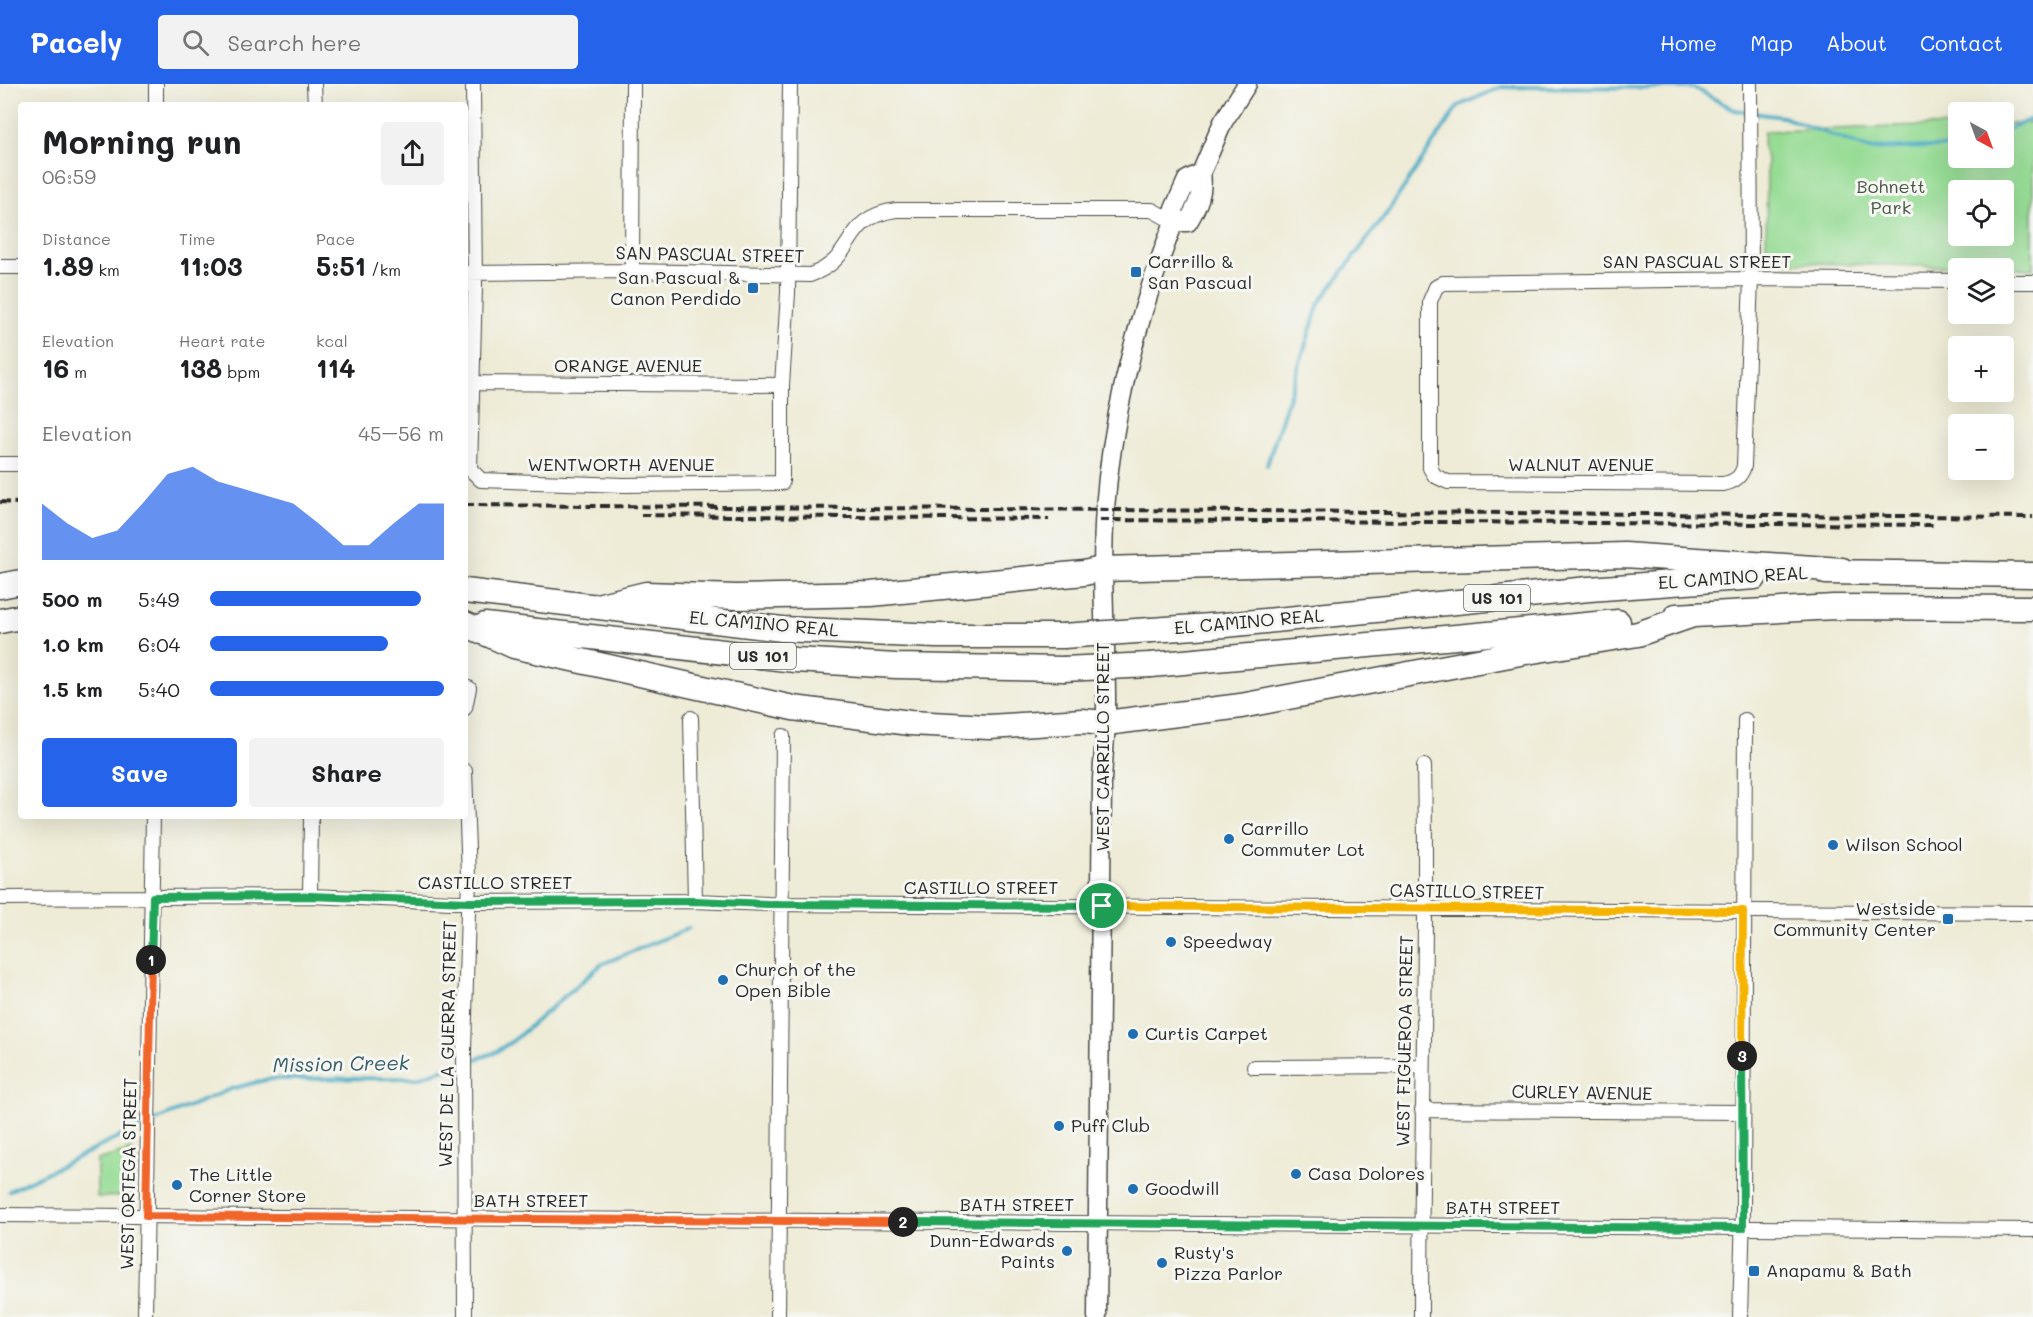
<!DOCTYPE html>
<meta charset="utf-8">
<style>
:root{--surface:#fff;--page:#f2f2f2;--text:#202124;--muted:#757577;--accent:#2563eb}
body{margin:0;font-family:Mali,sans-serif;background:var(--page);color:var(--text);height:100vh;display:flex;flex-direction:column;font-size:22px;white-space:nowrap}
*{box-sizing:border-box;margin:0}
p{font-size:20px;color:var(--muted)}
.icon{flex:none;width:33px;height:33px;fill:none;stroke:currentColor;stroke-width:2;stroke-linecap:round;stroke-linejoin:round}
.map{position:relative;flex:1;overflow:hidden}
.drawer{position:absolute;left:18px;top:18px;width:450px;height:717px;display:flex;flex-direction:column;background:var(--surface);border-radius:6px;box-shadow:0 6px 24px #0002}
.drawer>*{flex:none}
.needle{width:39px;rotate:139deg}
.buttons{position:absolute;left:1948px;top:18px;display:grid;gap:12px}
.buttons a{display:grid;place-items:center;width:66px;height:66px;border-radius:6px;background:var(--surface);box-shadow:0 6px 24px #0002;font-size:30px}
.pin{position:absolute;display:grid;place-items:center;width:51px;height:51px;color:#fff;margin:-26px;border:3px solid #fff;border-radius:50%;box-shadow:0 2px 6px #0007}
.km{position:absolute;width:30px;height:30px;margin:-15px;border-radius:50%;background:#222;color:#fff;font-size:16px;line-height:30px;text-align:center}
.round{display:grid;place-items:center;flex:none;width:63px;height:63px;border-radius:6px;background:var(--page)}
.head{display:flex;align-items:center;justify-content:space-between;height:102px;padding:0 24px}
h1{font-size:33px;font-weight:700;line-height:45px}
.metrics{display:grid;grid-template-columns:repeat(3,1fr);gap:9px;height:102px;padding:6px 24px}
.metrics div{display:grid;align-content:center}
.metrics b{font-size:26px;font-weight:700}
.metrics small{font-size:16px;font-weight:400}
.metrics p{font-size:16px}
.chart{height:168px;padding:12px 24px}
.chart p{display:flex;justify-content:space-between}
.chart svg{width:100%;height:108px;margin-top:6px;fill:var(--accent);opacity:.7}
.action{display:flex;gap:12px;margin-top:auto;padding:12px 24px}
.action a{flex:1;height:69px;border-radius:6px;background:var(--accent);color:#fff;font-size:24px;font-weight:700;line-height:69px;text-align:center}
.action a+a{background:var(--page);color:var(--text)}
ul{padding:0 24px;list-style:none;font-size:20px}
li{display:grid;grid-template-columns:96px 72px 1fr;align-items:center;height:45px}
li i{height:15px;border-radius:8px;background:var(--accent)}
header{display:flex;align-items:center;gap:36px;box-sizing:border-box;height:84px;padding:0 30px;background:var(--accent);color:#fff}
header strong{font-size:28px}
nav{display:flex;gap:33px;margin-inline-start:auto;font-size:21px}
.search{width:420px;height:54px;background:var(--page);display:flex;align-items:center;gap:15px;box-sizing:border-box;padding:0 21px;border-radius:6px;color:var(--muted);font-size:22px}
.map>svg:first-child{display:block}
.green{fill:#97dc95;stroke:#618460;stroke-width:1.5;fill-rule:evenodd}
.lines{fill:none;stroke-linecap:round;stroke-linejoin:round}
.stream{stroke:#44aac4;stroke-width:4}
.street-casing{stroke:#484845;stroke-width:16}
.secondary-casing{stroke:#484845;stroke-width:21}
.highway-casing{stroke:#484845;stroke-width:27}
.street{stroke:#fff;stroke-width:14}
.secondary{stroke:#fff;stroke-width:18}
.highway{stroke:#fff;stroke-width:24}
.rail{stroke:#2b2b2b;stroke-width:4;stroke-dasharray:9 4.5;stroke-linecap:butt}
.highway-bridge-casing{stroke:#484845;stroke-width:27;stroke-linecap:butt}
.highway-bridge{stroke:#fff;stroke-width:24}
.split-1-casing{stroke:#fff;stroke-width:12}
.split-2-casing{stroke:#fff;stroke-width:12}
.split-3-casing{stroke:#fff;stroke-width:12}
.split-4-casing{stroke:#fff;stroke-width:12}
.split-1{stroke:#22a559;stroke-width:8}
.split-2{stroke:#f0652b;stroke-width:8}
.split-3{stroke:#22a559;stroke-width:8}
.split-4{stroke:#f5b400;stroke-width:8}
.poi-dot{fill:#1f6fb2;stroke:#f6f6f2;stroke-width:2}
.labels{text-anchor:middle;stroke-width:6;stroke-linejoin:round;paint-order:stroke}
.shield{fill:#f6f6f2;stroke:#686867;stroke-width:1.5}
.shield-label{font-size:16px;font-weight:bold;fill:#2b2b2b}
.park-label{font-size:18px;fill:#465746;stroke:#f6f6f2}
.street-label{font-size:18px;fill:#2b2b2b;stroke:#f6f6f2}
.poi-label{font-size:18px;fill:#2b2b2b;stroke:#f6f6f2;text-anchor:start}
.water-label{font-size:20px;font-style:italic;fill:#355e68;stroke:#f6f6f2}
</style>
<header>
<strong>Pacely</strong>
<div class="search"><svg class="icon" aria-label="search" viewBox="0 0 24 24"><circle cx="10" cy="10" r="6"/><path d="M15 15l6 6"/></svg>Search here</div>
<nav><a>Home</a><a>Map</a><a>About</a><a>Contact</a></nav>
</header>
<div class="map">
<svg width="2033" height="1233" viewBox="0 0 2033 1233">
<rect width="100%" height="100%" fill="#f6f6f2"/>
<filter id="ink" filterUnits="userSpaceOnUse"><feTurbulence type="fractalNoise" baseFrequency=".0167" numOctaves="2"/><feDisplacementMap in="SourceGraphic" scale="12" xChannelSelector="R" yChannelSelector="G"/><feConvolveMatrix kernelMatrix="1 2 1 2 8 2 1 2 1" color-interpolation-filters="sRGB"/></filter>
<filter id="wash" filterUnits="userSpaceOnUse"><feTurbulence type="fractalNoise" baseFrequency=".008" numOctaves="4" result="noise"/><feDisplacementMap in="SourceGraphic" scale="24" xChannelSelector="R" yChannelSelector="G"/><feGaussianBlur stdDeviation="1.35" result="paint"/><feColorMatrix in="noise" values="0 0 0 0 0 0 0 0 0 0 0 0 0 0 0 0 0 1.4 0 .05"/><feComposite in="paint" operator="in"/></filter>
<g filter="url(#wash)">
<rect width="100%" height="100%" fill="#eeebd6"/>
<path class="green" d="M 2033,39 L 2033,185 L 1772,178 L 1766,174 L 1767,75 L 1763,62 L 1764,47 L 1959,41 L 1959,74 L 2004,74 L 2004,40 ZM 1959,106 L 2004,106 L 2004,152 L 1959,152 Z
M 131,1066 L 132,1112 L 97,1113 L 97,1076 Z"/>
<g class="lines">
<path class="stream" d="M 1753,29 L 1783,33 L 1869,65 L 1959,62
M 2004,47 L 2033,34
M 1267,381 L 1319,219 L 1387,129 L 1458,22 L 1501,3 L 1694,4 L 1735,26 L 1746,28
M 467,978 L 494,969 L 514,956 L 602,880 L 689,844
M 151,1038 L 231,1005 L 269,995 L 417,994 L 460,980
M 9,1107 L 144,1041"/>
</g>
</g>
<g filter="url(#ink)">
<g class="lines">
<defs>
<path id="street" d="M 156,0 L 156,21
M 314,0 L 315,21
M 1750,0 L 1751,195 L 1744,382 C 1741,393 1735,398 1723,400 L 1448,398 L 1435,392 L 1430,384 L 1430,217 L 1436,203 L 1443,199 L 1751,195 L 1959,197
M 0,183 L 21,183
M 632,187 L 633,0
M 465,189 L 632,187 L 810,191 C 859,174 840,134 896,126 L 1152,126 L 1174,138
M 2004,198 L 2033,198
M 473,299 L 782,301
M 0,380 L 21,380
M 465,385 L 470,385 L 481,396 L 624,401 L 782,399 L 782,301 L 788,209 L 790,0
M 470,385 L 475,202 L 473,0
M 465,624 L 469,604
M 691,634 L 695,817
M 310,812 L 311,732
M 0,814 L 310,812 L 452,818 L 695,817 L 768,820 L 2033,829
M 1254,983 L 1422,982
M 1422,1026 L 1742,1028
M 0,1131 L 2033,1146
M 145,1233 L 153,732
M 465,1233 L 464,966 L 469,792 L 465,687
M 778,1233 L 783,652
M 1421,1233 C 1421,1049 1428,866 1424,682
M 1740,1233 L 1743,1127 L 1745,636"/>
<path id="secondary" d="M 1174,138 L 1188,138 C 1198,121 1204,108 1201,89
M 1097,1233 L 1102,696 C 1103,676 1105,657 1106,637 C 1107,566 1100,495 1105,424 C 1113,325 1138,230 1174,138 L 1174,125 L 1187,96 L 1201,89 L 1223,38 L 1247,0"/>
<path id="highway" d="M 1826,488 L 2033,491
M 0,502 L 21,498
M 465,507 L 782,545 L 936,552 L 1063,552
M 597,522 L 646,510 L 737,513 L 871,510 L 1084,489 L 1102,485 L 1625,471 L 1842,486
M 1676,532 L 1834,523 L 2033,524
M 0,537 L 21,533
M 465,540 L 514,562 L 793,624 L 910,639 L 989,643 L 1082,637 L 1106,639 L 1241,622 L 1520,569 L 1638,550 L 1693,531
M 485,541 L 795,576 L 896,582 L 1063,585
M 1151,546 L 1225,541 L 1589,505 L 1755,493
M 1151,581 L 1618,538"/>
</defs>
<use href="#street" class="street-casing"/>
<use href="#secondary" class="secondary-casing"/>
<use href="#highway" class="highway-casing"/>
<use href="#street" class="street"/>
<use href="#secondary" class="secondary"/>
<use href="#highway" class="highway"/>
<path class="rail" d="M 0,418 L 21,419
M 465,421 L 2033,433
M 641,431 L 1049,435
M 1100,436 L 1934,441"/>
<defs>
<path id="highway-bridge" d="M 1063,552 L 1151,546
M 1063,585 L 1151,581"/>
</defs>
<use href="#highway-bridge" class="highway-bridge-casing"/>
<use href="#highway-bridge" class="highway-bridge"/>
</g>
</g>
<g class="lines" filter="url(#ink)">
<defs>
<path id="split-1" d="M 151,876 L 153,813 L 310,812 L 468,818 L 695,817 L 768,820 L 1102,822"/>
<path id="split-2" d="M 151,876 L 146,1132 L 903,1138"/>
<path id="split-3" d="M 903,1138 L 1743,1144 L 1742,972"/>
<path id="split-4" d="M 1102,822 L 1743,827 L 1742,972"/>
</defs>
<use href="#split-1" class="split-1-casing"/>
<use href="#split-2" class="split-2-casing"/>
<use href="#split-3" class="split-3-casing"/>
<use href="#split-4" class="split-4-casing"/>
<use href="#split-1" class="split-1"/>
<use href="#split-2" class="split-2"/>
<use href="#split-3" class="split-3"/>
<use href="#split-4" class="split-4"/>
</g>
<g class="poi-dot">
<rect x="1130" y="182" width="12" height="12" rx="3"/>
<rect x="747" y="198" width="12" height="12" rx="3"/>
<circle cx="1229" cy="755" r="6"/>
<circle cx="1833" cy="761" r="6"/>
<rect x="1942" y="829" width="12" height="12" rx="3"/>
<circle cx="1171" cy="858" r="6"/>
<circle cx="723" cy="896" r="6"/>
<circle cx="1133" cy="950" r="6"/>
<circle cx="1059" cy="1042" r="6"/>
<circle cx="1296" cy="1090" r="6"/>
<circle cx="177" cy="1101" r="6"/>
<circle cx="1133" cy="1105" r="6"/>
<circle cx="1067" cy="1167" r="6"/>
<circle cx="1162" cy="1179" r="6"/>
<rect x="1748" y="1181" width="12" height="12" rx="3"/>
</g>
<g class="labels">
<g class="shield">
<rect x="1464" y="501" width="66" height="26" rx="4.5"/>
<rect x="730" y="559" width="66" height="26" rx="4.5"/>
</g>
<g class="shield-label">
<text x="1497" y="520">US 101</text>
<text x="763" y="578">US 101</text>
</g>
<g class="park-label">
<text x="1891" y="109">Bohnett<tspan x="1891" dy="21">Park</tspan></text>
</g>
<g class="street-label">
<text transform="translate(710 171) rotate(1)" y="6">SAN PASCUAL STREET</text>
<text x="1697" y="184">SAN PASCUAL STREET</text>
<text x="628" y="288">ORANGE AVENUE</text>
<text x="621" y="387">WENTWORTH AVENUE</text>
<text x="1581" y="387">WALNUT AVENUE</text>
<text transform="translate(1733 494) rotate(-4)" y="6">EL CAMINO REAL</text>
<text transform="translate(1249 538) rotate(-5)" y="6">EL CAMINO REAL</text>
<text transform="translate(764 540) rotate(5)" y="6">EL CAMINO REAL</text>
<text transform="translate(1103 663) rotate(-90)" y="6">WEST CARRILLO STREET</text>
<text x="495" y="805">CASTILLO STREET</text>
<text x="981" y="810">CASTILLO STREET</text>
<text transform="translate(1467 808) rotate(1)" y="6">CASTILLO STREET</text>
<text transform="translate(1405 957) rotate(-89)" y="6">WEST FIGUEROA STREET</text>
<text transform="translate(448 960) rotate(-89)" y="6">WEST DE LA GUERRA STREET</text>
<text transform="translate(1582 1009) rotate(1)" y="6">CURLEY AVENUE</text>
<text transform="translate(129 1090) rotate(-89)" y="6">WEST ORTEGA STREET</text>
<text x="531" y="1123">BATH STREET</text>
<text x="1017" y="1127">BATH STREET</text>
<text x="1503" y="1130">BATH STREET</text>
</g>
<g class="poi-label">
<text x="1148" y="184">Carrillo &amp;<tspan x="1148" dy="21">San Pascual</tspan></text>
<text x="741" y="200" text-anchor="end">San Pascual &amp;<tspan x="741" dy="21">Canon Perdido</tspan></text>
<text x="1241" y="751">Carrillo<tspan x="1241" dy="21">Commuter Lot</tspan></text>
<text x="1845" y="767">Wilson School</text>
<text x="1936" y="831" text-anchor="end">Westside<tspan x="1936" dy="21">Community Center</tspan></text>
<text x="1183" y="864">Speedway</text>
<text x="735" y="892">Church of the<tspan x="735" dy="21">Open Bible</tspan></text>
<text x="1145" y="956">Curtis Carpet</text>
<text x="1071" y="1048">Puff Club</text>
<text x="1308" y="1096">Casa Dolores</text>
<text x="189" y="1097">The Little<tspan x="189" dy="21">Corner Store</tspan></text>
<text x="1145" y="1111">Goodwill</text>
<text x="1055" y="1163" text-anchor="end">Dunn-Edwards<tspan x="1055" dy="21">Paints</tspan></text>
<text x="1174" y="1175">Rusty's<tspan x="1174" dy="21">Pizza Parlor</tspan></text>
<text x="1766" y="1193">Anapamu &amp; Bath</text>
</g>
<g class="water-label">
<text transform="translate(341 980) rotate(-1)" y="7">Mission Creek</text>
</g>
</g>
</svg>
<div class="buttons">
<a><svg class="needle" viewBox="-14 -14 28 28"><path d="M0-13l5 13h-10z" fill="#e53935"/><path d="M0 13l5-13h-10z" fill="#757577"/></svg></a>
<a><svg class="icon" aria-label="locate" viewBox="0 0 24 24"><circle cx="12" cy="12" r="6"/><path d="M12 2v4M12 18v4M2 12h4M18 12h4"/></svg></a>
<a><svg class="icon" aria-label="layers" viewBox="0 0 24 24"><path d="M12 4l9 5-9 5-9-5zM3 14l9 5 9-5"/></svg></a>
<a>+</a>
<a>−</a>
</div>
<div class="pin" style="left:1102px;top:822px;background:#1e9e55"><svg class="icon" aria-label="arrive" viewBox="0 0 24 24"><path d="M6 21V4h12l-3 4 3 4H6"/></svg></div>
<b class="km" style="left:151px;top:876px">1</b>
<b class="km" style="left:903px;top:1138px">2</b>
<b class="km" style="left:1742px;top:972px">3</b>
<section class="drawer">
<div class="head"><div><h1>Morning run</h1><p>06:59</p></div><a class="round"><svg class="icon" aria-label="share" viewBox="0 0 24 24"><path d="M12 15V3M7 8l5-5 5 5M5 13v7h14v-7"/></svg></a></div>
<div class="metrics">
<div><p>Distance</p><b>1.89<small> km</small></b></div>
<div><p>Time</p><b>11:03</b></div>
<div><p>Pace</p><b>5:51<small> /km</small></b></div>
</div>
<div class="metrics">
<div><p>Elevation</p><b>16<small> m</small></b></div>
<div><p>Heart rate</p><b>138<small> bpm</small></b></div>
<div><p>kcal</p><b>114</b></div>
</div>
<div class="chart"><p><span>Elevation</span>45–56 m</p>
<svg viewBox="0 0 160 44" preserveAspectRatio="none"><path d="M0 44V21L10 29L20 35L30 32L40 21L50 9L60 6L70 12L80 15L90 18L100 21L110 29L120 38L130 38L140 29L150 21L160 21V44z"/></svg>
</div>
<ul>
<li><b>500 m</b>5:49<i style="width:90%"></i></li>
<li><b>1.0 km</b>6:04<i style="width:76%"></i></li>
<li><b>1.5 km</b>5:40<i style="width:100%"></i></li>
</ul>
<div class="action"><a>Save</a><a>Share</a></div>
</section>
</div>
